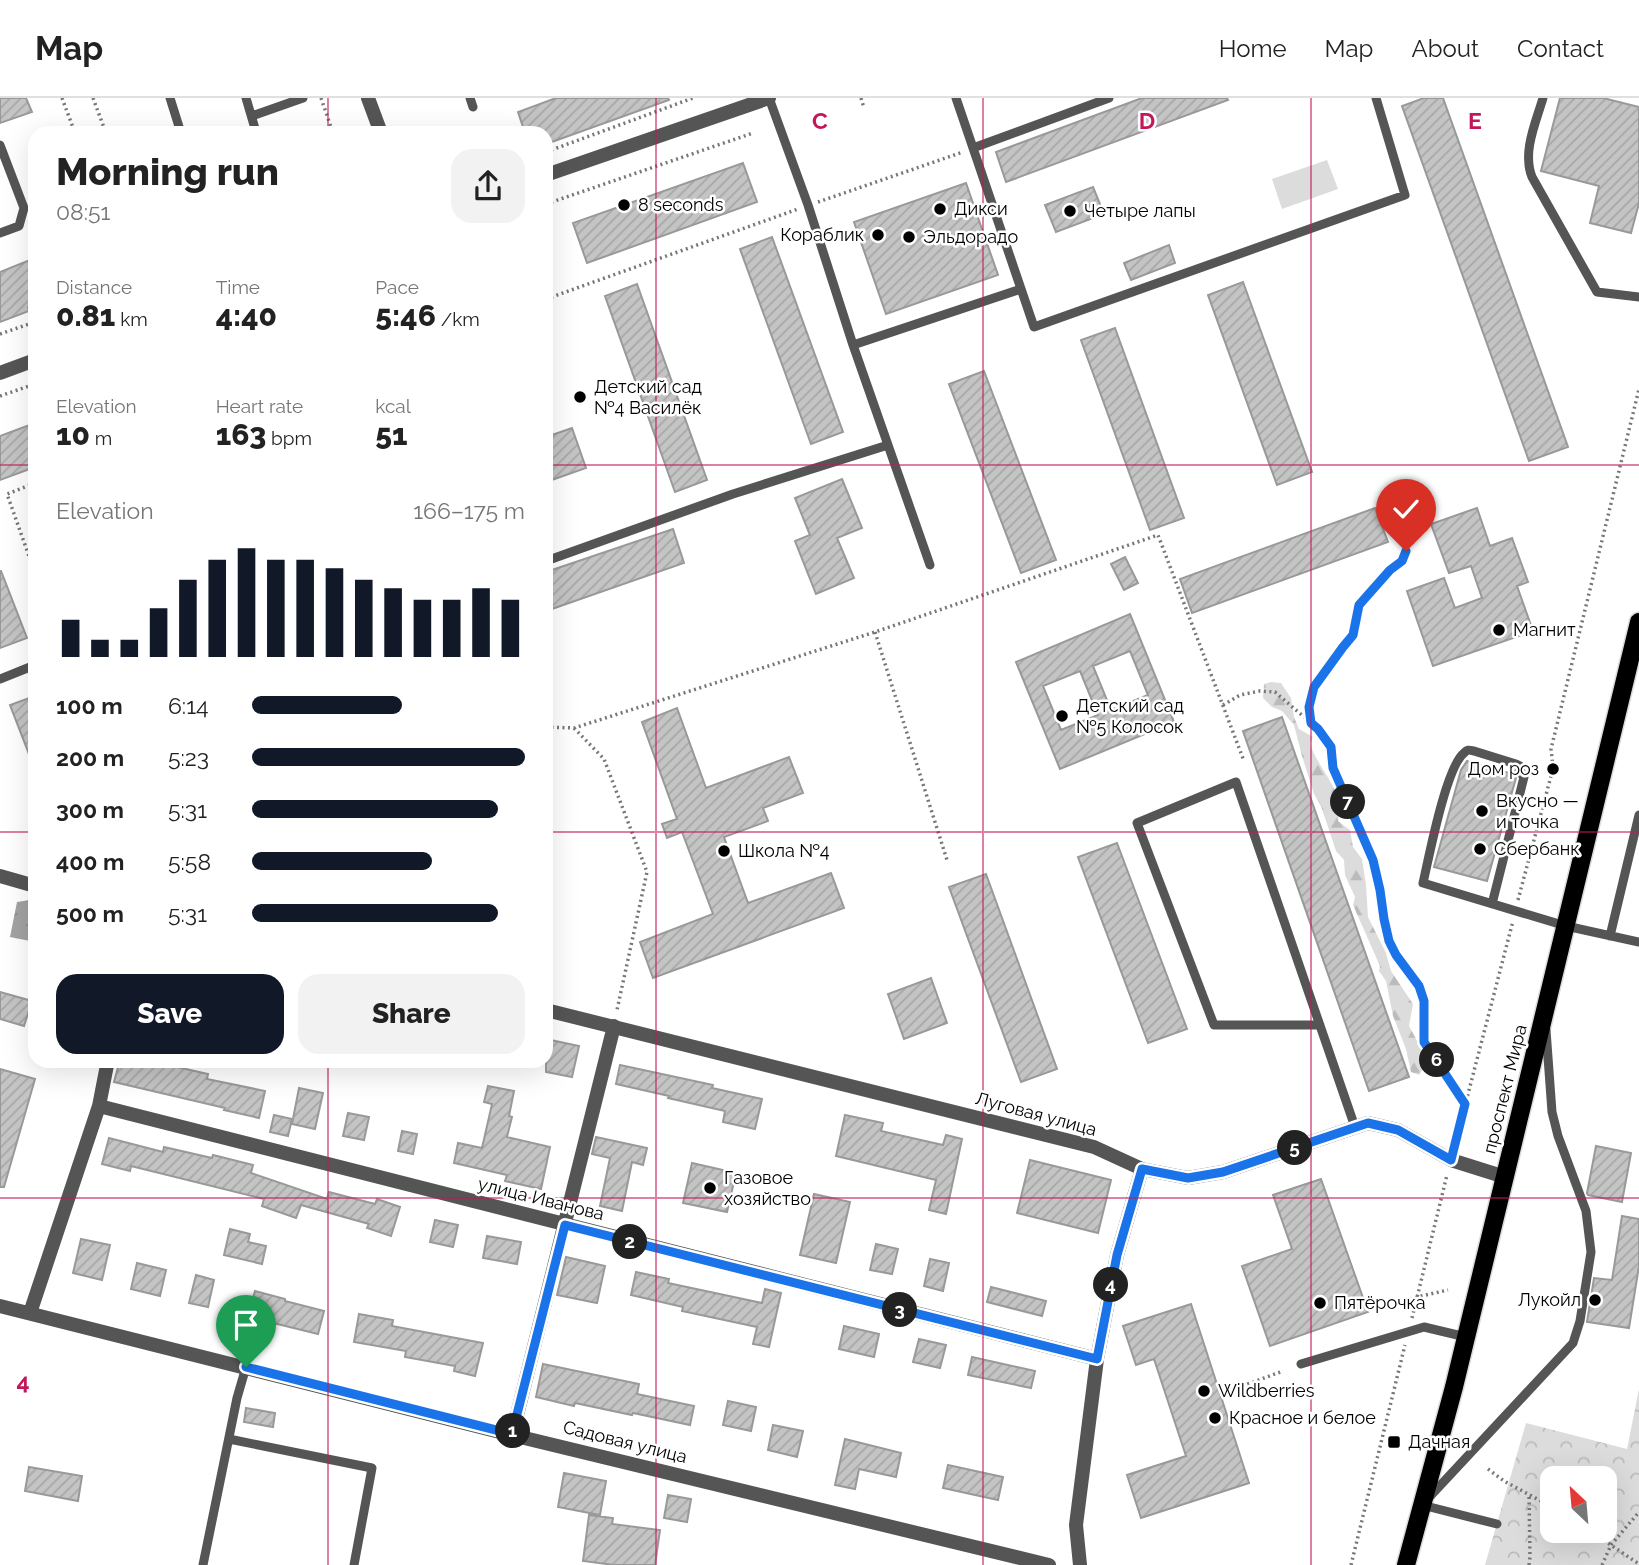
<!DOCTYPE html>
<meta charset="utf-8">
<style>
:root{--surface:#fff;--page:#f2f2f2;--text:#222;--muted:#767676;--line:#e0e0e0;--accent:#111827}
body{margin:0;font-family:Raleway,sans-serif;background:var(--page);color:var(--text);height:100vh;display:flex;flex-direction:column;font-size:26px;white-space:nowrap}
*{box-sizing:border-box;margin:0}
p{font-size:23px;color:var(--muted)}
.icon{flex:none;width:38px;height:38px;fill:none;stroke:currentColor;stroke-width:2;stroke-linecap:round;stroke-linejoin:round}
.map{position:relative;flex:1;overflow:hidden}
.sheet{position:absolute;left:28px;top:28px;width:525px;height:942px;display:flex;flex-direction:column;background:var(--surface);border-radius:21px;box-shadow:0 7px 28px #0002}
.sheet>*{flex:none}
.needle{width:46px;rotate:334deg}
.buttons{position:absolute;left:1540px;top:1368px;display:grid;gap:14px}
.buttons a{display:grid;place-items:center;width:77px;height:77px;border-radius:14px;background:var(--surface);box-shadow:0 7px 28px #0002;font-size:35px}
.pin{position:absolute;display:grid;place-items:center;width:60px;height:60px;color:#fff;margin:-72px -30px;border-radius:50% 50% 50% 0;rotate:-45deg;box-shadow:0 0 7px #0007}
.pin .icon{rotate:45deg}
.km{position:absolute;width:35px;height:35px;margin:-18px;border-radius:50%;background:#222;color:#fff;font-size:19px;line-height:35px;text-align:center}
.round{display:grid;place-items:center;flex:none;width:74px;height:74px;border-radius:21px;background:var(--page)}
.headline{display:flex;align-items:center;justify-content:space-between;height:119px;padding:0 28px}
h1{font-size:38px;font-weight:800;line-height:52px}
.figures{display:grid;grid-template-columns:repeat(3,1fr);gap:10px;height:119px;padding:7px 28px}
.figures div{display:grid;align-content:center}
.figures b{font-size:30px;font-weight:800}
.figures small{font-size:19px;font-weight:400}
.figures p{font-size:19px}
.chart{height:196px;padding:14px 28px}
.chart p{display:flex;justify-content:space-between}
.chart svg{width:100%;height:126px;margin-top:7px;stroke:var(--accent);stroke-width:6}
.button{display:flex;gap:14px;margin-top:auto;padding:14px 28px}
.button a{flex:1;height:80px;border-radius:21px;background:var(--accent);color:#fff;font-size:28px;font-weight:800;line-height:80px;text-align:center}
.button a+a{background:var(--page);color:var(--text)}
ul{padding:0 28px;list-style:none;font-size:23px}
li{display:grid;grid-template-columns:112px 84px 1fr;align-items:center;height:52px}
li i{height:18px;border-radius:9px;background:var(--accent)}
header{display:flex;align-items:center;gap:42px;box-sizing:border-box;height:98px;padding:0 35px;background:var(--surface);border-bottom:2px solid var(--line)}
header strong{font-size:33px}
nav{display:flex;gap:38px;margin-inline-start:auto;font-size:24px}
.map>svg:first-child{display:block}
.forest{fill:url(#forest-firs)}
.park{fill:url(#park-crowns);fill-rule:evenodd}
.garden{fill:#dcdcdc}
.water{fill:url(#water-ripples)}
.building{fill:url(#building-hatch);stroke:#999;stroke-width:2;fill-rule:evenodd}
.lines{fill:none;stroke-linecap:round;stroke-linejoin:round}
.primary-casing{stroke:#dbdbdb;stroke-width:21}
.path{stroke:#777;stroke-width:3.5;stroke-dasharray:2 3.5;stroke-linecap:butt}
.lane{stroke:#555;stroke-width:9}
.street{stroke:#555;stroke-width:14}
.primary{stroke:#000;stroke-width:18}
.route-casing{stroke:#fff;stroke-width:14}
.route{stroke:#1a73e8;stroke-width:9}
.grid{fill:none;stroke:#c2185b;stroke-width:2;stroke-opacity:0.55}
.poi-dot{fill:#000;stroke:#fff;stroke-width:2.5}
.labels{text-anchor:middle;stroke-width:5;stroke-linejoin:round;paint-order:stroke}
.poi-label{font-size:18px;fill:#000;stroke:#fff;text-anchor:start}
.street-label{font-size:18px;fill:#000;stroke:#fff}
.grid-label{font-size:23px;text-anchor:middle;font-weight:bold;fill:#c2185b;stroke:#fff;stroke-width:5;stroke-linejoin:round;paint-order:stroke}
</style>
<header>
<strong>Map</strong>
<nav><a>Home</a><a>Map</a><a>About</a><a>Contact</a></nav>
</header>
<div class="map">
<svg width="1639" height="1467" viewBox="0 0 1639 1467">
<defs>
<pattern id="forest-firs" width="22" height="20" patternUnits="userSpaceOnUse" patternTransform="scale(1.75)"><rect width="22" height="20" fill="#dcdcdc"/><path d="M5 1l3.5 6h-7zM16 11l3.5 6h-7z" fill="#bbb"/></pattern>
<pattern id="park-crowns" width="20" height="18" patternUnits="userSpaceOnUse" patternTransform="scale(1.75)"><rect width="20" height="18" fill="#dcdcdc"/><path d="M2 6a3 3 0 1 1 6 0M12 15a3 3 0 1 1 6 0" fill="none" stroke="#bbb"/></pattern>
<pattern id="water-ripples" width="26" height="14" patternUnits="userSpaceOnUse" patternTransform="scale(1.75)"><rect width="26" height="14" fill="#a3a3a3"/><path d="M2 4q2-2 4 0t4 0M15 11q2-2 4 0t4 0" fill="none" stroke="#8b8b8b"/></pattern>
<pattern id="building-hatch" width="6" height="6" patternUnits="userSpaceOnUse" patternTransform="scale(1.75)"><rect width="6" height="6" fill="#c4c4c4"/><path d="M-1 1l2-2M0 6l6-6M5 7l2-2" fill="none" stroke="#a7a7a7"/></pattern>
</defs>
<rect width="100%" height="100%" fill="#fff"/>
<path class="forest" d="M 1271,584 L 1281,585 L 1291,600 L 1294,619 L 1299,631 L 1313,639 L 1310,646 C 1316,665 1337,688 1339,705 C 1340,710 1339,717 1338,723 L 1350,732 L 1353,749 L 1362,761 L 1366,787 L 1368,819 L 1386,855 L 1391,873 L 1413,906 L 1409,928 L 1428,963 L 1419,977 L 1411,974 L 1406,951 L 1393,918 L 1386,883 L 1379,873 L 1380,868 L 1353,807 L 1355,799 L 1345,777 L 1344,762 L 1336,753 L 1321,708 L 1314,696 L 1302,658 L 1294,627 L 1282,613 L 1272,609 L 1263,600 L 1264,586 Z"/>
<path class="park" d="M 1639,1291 L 1639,1467 L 1485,1467 L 1526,1325 L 1627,1351 ZM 1552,1381 L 1605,1381 L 1605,1433 L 1552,1433 Z"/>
<path class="garden" d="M 1327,62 L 1338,91 L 1282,111 L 1272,81 Z"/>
<path class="water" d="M 30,802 L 35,805 L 35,840 L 30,843 L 10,839 L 17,804 Z"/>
<path class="building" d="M 0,0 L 26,0 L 32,14 L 0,25 Z
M 556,0 L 668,0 L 669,2 L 546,46 L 546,35 L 525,35 L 518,14 Z
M 1142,0 L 1227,0 L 1228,2 L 1006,84 L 996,54 Z
M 1424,0 L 1443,0 L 1568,349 L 1529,363 L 1402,8 Z
M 1560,0 L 1603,0 L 1639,9 L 1639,105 L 1631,135 L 1590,125 L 1599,88 L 1541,73 Z
M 743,65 L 757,104 L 587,165 L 573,125 Z
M 966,85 L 998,177 L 886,216 L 854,124 Z
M 1093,89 L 1104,116 L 1056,134 L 1045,107 Z
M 772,139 L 843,334 L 811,346 L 740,151 Z
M 1169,147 L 1175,165 L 1131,182 L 1124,165 Z
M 35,160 L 35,207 L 28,209 L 29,213 L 0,224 L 0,174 Z
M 1243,184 L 1312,374 L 1277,387 L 1208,197 Z
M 637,186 L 707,382 L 675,394 L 605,198 Z
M 1115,230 L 1184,420 L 1150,432 L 1081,242 Z
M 984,273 L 1056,462 L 1021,475 L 949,286 Z
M 35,325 L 35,369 L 0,382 L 0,338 Z
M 572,330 L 586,370 L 546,384 L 546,339 Z
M 842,381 L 862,430 L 837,440 L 854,480 L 816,496 L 795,443 L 810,437 L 795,400 Z
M 1375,410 L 1388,444 L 1192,515 L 1180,481 Z
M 1477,410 L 1490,448 L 1512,440 L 1528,484 L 1517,488 L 1533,533 L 1433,568 L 1407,493 L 1444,480 L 1455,510 L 1482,500 L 1471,468 L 1449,475 L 1431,426 Z
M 673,431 L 684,465 L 546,513 L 546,474 Z
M 1125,459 L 1138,485 L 1124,492 L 1111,466 Z
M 0,473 L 1,473 L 27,540 L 0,550 Z
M 1130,516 L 1174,624 L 1060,671 L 1016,564 ZM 1130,553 L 1148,597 L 1111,612 L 1093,568 ZM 1080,573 L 1098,617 L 1061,632 L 1043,588 Z
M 35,598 L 35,668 L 34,669 L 10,607 Z
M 677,610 L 706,690 L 789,659 L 803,695 L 763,710 L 768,723 L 724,739 L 748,805 L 831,775 L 844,810 L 653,880 L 640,844 L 713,816 L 682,734 L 667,740 L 662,726 L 677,721 L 642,624 Z
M 1282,619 L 1409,979 L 1369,993 L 1243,633 Z
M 1467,663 L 1513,676 L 1516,680 L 1487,783 L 1434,769 L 1461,672 Z
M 1117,745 L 1187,931 L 1148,945 L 1078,759 Z
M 986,776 L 1057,971 L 1021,984 L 949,789 Z
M 931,880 L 947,925 L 904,941 L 888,896 Z
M 0,894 L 32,903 L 24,928 L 0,921 Z
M 546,941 L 579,948 L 572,979 L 546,974 Z
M 120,962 L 146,962 L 208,976 L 207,981 L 265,993 L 259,1020 L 224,1012 L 225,1010 L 114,984 Z
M 620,967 L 713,987 L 712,990 L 762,1001 L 755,1031 L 723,1024 L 725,1013 L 668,1000 L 669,998 L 616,986 Z
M 0,971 L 35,981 L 4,1089 L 0,1089 Z
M 488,988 L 514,993 L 509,1018 L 512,1019 L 507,1039 L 550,1049 L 541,1091 L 505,1083 L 507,1077 L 454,1065 L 458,1045 L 482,1050 L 492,1006 L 484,1004 Z
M 299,990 L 323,995 L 315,1031 L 292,1026 Z
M 348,1015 L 369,1019 L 364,1042 L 343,1038 Z
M 274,1017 L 292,1021 L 288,1038 L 270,1034 Z
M 845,1017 L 883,1025 L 881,1033 L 943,1047 L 946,1037 L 962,1041 L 946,1116 L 929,1112 L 936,1082 L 836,1058 Z
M 402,1033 L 417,1036 L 413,1056 L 398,1053 Z
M 596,1039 L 647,1050 L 643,1067 L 632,1064 L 622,1113 L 600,1108 L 610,1060 L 592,1056 Z
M 109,1040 L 163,1054 L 164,1049 L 212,1060 L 213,1057 L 253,1067 L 251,1075 L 327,1101 L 329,1094 L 375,1106 L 377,1101 L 400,1109 L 391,1138 L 367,1130 L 369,1126 L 301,1107 L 296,1120 L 262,1108 L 264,1101 L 131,1068 L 130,1073 L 102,1066 Z
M 1596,1048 L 1631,1055 L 1622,1104 L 1588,1097 L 1587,1095 Z
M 1030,1062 L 1111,1082 L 1098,1135 L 1017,1115 Z
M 692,1065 L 736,1075 L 727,1114 L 683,1105 Z
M 1321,1081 L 1368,1214 L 1270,1248 L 1242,1168 L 1292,1151 L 1273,1097 Z
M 814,1096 L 850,1104 L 836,1165 L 800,1157 Z
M 1622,1118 L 1639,1121 L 1639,1168 L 1629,1230 L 1587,1224 L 1594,1180 L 1612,1182 Z
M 435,1122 L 458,1127 L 453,1149 L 430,1144 Z
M 230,1131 L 250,1136 L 248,1144 L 266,1148 L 262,1166 L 224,1157 Z
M 487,1138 L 521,1144 L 517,1166 L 483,1160 Z
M 81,1141 L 110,1147 L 102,1182 L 73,1175 Z
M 876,1146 L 898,1151 L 892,1176 L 870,1172 Z
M 566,1159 L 605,1168 L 597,1205 L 557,1197 Z
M 930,1161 L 949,1165 L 943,1193 L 924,1188 Z
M 137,1165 L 166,1172 L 160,1198 L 131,1191 Z
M 636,1174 L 669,1181 L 668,1185 L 762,1205 L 765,1191 L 781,1195 L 769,1249 L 753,1246 L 757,1229 L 682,1213 L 683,1209 L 631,1197 Z
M 196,1177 L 214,1182 L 208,1209 L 189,1205 Z
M 991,1189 L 1046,1203 L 1042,1218 L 987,1204 Z
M 255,1193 L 285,1201 L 285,1203 L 324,1213 L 318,1236 L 265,1223 L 264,1226 L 247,1222 Z
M 1191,1206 L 1249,1385 L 1141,1420 L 1127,1377 L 1186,1358 L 1154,1261 L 1136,1267 L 1123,1228 Z
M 359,1216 L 393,1222 L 392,1228 L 483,1245 L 475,1278 L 454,1273 L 455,1268 L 405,1259 L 406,1253 L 354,1244 Z
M 844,1228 L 879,1236 L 874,1259 L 839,1251 Z
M 919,1241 L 946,1247 L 940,1270 L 913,1264 Z
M 972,1259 L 1035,1273 L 1031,1290 L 968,1277 Z
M 543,1266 L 639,1286 L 637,1296 L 694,1308 L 690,1327 L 633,1315 L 632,1317 L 575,1305 L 574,1308 L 536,1299 Z
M 728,1303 L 756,1309 L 751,1333 L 723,1327 Z
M 246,1310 L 275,1315 L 273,1329 L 244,1324 Z
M 773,1327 L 803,1333 L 797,1359 L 768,1352 Z
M 845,1341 L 901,1355 L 896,1379 L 859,1371 L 855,1391 L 835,1387 Z
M 948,1367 L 1003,1379 L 998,1402 L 943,1390 Z
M 29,1369 L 82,1378 L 78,1403 L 25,1393 Z
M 564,1375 L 606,1383 L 600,1417 L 558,1409 Z
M 668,1397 L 691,1401 L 687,1424 L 664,1420 Z
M 589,1417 L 613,1420 L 612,1426 L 660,1432 L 655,1467 L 614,1467 L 583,1463 Z"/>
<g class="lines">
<defs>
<path id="primary" d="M 1406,1467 L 1454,1289 L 1639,524"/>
</defs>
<use href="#primary" class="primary-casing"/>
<path class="path" d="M 62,0 L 75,35
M 93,0 L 106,35
M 321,0 L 333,35
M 861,0 L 864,10
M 546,54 L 693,0
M 818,104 L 963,54
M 546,106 L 753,35
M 546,201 L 798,111
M 0,236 L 35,224
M 0,298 L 35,286
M 35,385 L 7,396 L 35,475
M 875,534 L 947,762
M 1223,607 L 1240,597 L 1260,593 L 1275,594 L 1318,631 L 1331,649 L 1333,670 L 1373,762 L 1380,792 L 1384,821 L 1389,843 L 1396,857 L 1419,888 L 1424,903 L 1424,944 L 1465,1006
M 1311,625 L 1309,609 L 1314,589 L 1343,549 L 1353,537 L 1359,507 L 1390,472 L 1402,462 L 1406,453 L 1416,440 L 1418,431
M 546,629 L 574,630 L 875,534 L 1158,437 L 1244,663
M 574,630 L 604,661 L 647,774 L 617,912
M 1518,802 L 1551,678 L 1553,669 L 1551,651 L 1639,291
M 1455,1046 L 1513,823
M 1384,1210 L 1417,1199 L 1448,1192
M 1412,1220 L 1447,1077
M 1237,1290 L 1283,1273
M 1488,1371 L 1504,1383 L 1552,1409
M 1590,1433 L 1639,1466
M 1351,1467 L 1405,1247
M 1529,1467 L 1530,1459 L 1529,1396
M 1602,1467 L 1611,1447 L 1639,1414"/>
<path class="lane" d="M 170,0 L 181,35
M 246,0 L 256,34 L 254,35
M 470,0 L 473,9
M 769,0 L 808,107 L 853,247 L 930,467
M 956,0 L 1034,229 L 1405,97 L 1376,0
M 1543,0 C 1536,24 1522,54 1532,79 L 1597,194 L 1639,199
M 252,18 L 303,0
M 0,47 L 24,110 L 19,128 L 0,135
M 973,50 L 1109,0
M 853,247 L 1021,191
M 546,463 L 733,396 L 888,347
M 0,581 L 35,567
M 1521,675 L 1520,668 L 1516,666 L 1474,653 C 1469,652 1468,651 1464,655 C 1446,669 1429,759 1423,785 L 1566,828 L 1639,844
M 1492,806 L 1524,679 L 1519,673
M 1610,838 L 1639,717
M 1320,927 L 1214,927 L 1137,725 L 1236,684 L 1355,1029
M 1301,1266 L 1424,1229 L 1466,1239
M 229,1341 L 372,1370 L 354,1467
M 1497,1426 L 1422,1407 L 1573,1245 L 1580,1223 L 1591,1154 L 1586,1113 L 1558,1038 L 1552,1014 L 1546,932
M 203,1467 L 237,1300 L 246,1269"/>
<path class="street" d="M 368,0 L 381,35
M 546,77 L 769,0
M 0,275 L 35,262
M 0,778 L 35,788
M 546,912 L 1094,1049 L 1142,1071 L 1188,1080 L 1223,1074 L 1368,1025 L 1398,1032 L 1451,1062 L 1505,1079
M 99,1008 L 1097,1261
M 0,1208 L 512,1337 L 1049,1467
M 30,1215 L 99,1008 L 108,962
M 512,1337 L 614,928
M 1080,1467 L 1076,1427 L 1097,1261 L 1117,1157 L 1142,1071"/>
<use href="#primary" class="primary"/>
</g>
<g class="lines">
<defs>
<path id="route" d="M 246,1269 L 512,1336 L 565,1127 L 1097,1261 L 1117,1157 L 1142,1071 L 1188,1080 L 1223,1074 L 1368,1025 L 1398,1032 L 1451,1062 L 1465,1006 L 1424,944 L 1424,903 L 1419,888 L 1396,857 L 1389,843 L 1384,821 L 1380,792 L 1373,762 L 1333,670 L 1331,649 L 1318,631 L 1311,625 L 1309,609 L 1314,589 L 1343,549 L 1353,537 L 1359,507 L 1390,472 L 1402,463 L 1406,453"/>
</defs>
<use href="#route" class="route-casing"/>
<use href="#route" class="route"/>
</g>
<path class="grid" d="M 328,0 L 328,35M 656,0 L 656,1467M 983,0 L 983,1467M 1311,0 L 1311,1467M 0,367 L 35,367M 546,367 L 1639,367M 0,734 L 35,734M 546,734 L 1639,734M 328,962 L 328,1467M 0,1100 L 1639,1100"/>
<g class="poi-dot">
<circle cx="624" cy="107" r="7"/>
<circle cx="940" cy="111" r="7"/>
<circle cx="1070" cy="113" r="7"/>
<circle cx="878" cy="137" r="7"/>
<circle cx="909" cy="139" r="7"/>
<circle cx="580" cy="299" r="7"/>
<circle cx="1499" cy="532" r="7"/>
<circle cx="1062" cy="618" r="7"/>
<circle cx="1553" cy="671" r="7"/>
<circle cx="1482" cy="713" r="7"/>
<circle cx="1480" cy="751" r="7"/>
<circle cx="724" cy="753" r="7"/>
<circle cx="710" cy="1090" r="7"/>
<circle cx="1595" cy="1202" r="7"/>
<circle cx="1320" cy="1205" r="7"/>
<circle cx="1204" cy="1293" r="7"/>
<circle cx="1215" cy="1320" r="7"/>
<rect x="1387" y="1337" width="14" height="14" rx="3.5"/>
</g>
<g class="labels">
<g class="poi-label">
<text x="638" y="113">8 seconds</text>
<text x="954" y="117">Дикси</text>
<text x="1084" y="119">Четыре лапы</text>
<text x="864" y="143" text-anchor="end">Кораблик</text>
<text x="923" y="145">Эльдорадо</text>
<text x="594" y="295">Детский сад<tspan x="594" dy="21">№4 Василёк</tspan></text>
<text x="1513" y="538">Магнит</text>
<text x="1076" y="614">Детский сад<tspan x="1076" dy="21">№5 Колосок</tspan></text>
<text x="1539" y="677" text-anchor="end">Дом роз</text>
<text x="1496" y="709">Вкусно —<tspan x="1496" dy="21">и точка</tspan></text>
<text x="1494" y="757">Сбербанк</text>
<text x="738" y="759">Школа №4</text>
<text x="724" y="1086">Газовое<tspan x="724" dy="21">хозяйство</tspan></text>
<text x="1581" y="1208" text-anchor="end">Лукойл</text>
<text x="1334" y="1211">Пятёрочка</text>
<text x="1218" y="1299">Wildberries</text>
<text x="1229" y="1326">Красное и белое</text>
<text x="1408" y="1350">Дачная</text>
</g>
<g class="street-label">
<text transform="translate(1505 991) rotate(-76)" y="6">проспект Мира</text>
<text transform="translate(1036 1016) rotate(15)" y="6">Луговая улица</text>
<text transform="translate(541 1101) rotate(14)" y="6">улица Иванова</text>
<text transform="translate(625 1344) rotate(14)" y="6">Садовая улица</text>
</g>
</g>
<g class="grid-label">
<text x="820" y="31">C</text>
<text x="1147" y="31">D</text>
<text x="1475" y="31">E</text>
<text x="23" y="1292">4</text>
</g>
</svg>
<div class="buttons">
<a><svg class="needle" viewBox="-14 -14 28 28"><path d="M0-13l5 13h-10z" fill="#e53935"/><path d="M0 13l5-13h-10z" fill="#767676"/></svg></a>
</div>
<div class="pin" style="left:246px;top:1269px;background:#1e9e55"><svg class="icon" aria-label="arrive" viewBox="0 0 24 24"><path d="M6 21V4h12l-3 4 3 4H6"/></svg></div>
<div class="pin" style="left:1406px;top:453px;background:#d93025"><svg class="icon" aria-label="check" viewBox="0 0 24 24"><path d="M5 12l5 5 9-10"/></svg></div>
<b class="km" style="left:513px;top:1333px">1</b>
<b class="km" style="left:630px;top:1144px">2</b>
<b class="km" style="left:900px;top:1212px">3</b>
<b class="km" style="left:1111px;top:1187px">4</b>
<b class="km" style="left:1295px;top:1050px">5</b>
<b class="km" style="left:1437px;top:962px">6</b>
<b class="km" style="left:1348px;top:704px">7</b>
<section class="sheet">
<div class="headline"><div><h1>Morning run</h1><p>08:51</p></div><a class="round"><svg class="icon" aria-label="share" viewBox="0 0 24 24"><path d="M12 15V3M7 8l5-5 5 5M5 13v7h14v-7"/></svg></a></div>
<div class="figures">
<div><p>Distance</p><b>0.81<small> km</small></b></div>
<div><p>Time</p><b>4:40</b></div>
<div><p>Pace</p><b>5:46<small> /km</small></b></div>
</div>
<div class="figures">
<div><p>Elevation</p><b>10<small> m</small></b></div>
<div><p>Heart rate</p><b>163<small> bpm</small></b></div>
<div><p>kcal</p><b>51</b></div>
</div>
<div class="chart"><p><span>Elevation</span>166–175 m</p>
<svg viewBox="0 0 160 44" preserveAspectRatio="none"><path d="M5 44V31M15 44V38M25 44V38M35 44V27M45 44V17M55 44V10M65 44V6M75 44V10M85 44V10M95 44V13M105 44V17M115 44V20M125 44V24M135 44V24M145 44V20M155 44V24"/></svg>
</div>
<ul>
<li><b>100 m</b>6:14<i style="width:55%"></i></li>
<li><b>200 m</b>5:23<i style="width:100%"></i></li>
<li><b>300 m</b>5:31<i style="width:90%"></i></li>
<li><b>400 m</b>5:58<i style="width:66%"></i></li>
<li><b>500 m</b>5:31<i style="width:90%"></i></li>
</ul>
<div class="button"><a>Save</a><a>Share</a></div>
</section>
</div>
